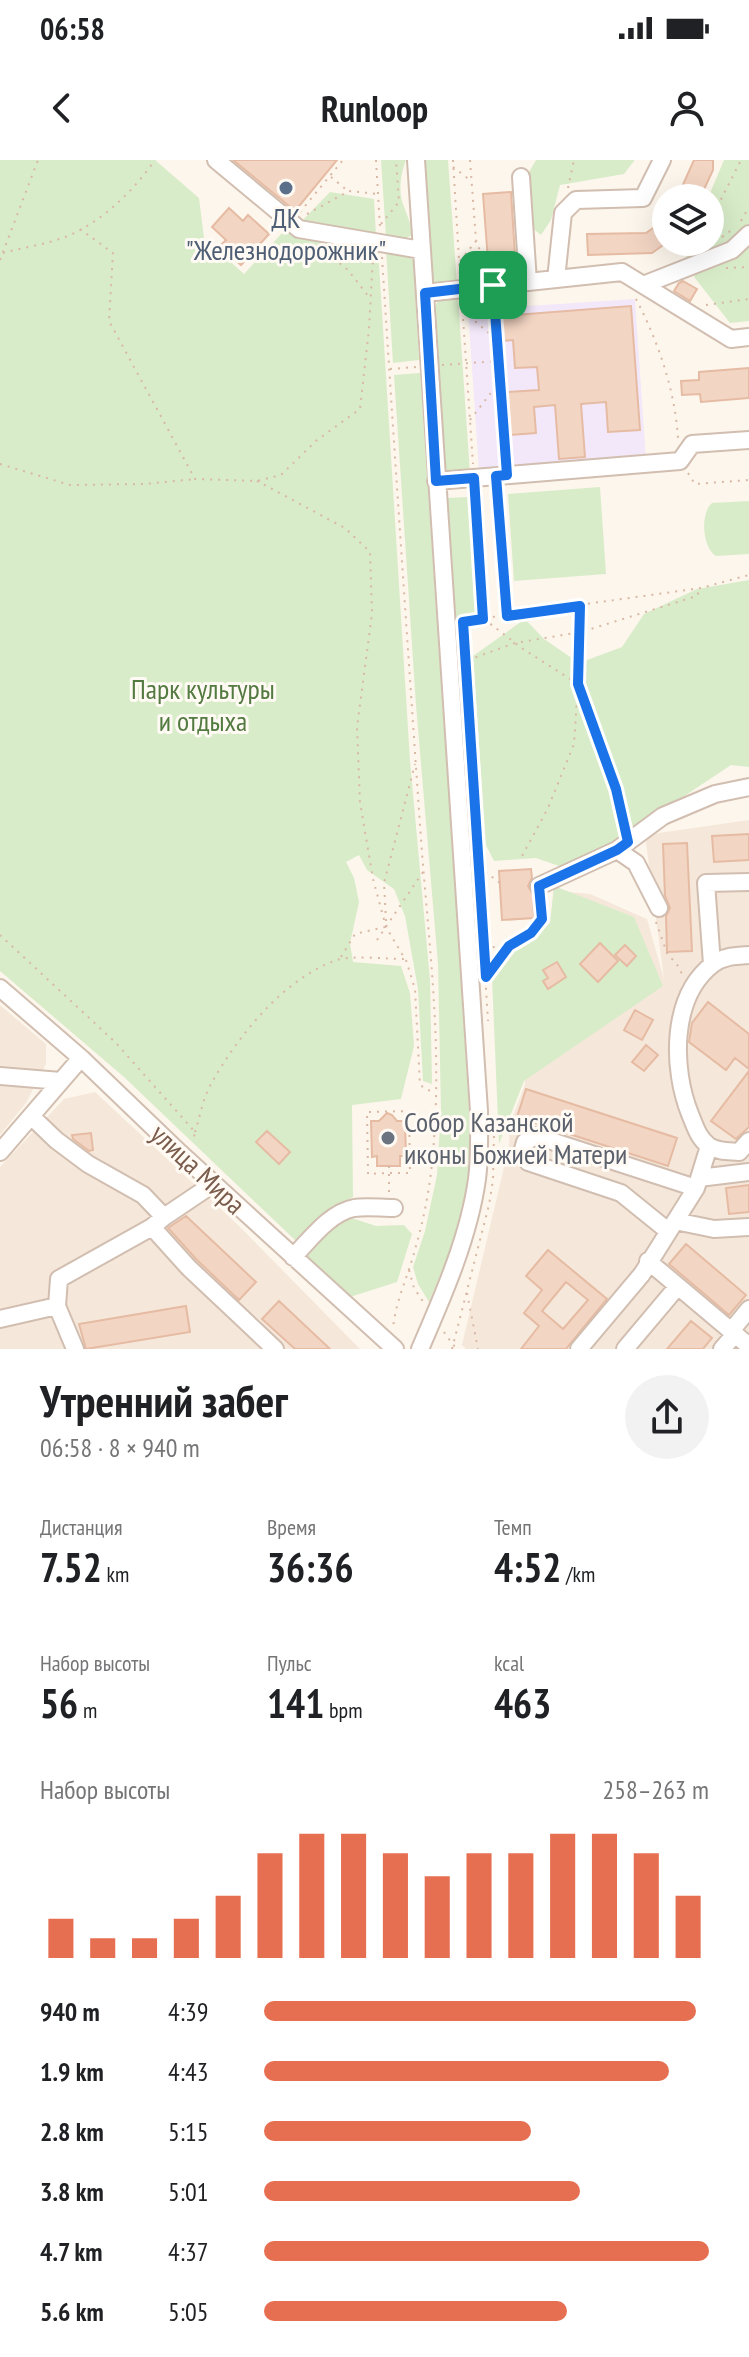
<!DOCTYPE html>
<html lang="ru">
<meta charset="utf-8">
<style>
:root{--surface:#fff;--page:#f2f2f2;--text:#202124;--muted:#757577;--accent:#e76f51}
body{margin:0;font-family:"PT Sans Narrow",sans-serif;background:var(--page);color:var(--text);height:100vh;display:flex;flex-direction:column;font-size:30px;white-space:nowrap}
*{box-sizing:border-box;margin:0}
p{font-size:26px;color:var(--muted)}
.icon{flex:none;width:44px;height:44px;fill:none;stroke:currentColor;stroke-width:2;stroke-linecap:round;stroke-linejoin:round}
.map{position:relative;height:1189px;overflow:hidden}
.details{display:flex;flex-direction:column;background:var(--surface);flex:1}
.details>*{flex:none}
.tools{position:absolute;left:652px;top:24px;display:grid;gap:16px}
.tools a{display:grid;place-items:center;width:72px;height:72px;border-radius:50%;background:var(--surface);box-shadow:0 8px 32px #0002;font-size:40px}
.pin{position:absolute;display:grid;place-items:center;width:68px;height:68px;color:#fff;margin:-34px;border-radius:16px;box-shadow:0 4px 12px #0006}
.round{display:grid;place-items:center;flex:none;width:84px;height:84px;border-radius:42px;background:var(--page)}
.head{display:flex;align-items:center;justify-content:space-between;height:136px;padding:0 40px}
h1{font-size:44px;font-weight:700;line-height:60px}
.metrics{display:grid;grid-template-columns:repeat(3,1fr);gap:12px;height:136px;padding:8px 40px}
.metrics div{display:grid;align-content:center}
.metrics b{font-size:40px;font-weight:700}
.metrics small{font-size:22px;font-weight:400}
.metrics p{font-size:22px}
.chart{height:224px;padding:16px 40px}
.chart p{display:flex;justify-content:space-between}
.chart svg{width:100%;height:144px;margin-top:8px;stroke:var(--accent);stroke-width:6}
ul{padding:0 40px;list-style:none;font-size:26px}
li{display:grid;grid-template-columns:128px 96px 1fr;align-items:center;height:60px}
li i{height:20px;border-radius:10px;background:var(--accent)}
.status{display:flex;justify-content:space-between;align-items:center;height:56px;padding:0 40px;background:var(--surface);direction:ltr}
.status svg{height:22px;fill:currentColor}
header{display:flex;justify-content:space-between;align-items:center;height:104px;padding:0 40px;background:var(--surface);font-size:36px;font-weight:700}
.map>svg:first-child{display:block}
.residential{fill:#f5e8da}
.education{fill:#f3e8fa}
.green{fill:#d8ecc9}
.building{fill:#f3d5c3;stroke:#e6bba3;stroke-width:2;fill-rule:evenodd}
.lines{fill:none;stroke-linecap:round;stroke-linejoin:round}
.minor-casing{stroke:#d1beb0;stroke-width:20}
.path{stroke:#d9b8a5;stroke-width:2;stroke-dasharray:2 6;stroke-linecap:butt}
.minor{stroke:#fff;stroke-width:16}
.route-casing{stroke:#fff;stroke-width:16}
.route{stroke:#1a73e8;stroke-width:10}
.service-dot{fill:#5c6f8a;stroke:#fffaf3;stroke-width:3}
.worship-dot{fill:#6b7280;stroke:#fffaf3;stroke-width:3}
.labels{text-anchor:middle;stroke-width:6;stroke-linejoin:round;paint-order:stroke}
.service-label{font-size:28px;fill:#4e5e75;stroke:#fffaf3}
.park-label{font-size:28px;fill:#537a41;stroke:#fffaf3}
.worship-label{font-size:28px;fill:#5b616d;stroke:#fffaf3;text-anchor:start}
.street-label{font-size:28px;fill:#7a5c4d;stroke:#fffaf3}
</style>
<div class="status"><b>06:58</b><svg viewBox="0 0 49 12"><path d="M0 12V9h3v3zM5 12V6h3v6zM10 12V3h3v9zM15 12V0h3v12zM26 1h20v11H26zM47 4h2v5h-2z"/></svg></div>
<header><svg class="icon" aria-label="back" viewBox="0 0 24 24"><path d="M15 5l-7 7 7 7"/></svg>Runloop<svg class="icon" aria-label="person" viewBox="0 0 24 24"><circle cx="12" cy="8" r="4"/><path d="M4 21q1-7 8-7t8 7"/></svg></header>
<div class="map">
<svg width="749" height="1189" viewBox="0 0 749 1189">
<rect width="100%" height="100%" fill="#fdf6ec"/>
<path class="residential" d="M 749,660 L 749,1189 L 466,1189 L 462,1185 L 509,986 L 510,964 L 525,924 L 524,841 L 558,772 L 570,732 L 590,734 L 647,759 L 664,819 L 645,675 Z
M 0,845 L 46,884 L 46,904 L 26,943 L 0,975 Z
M 95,932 L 238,1065 L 360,1189 L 0,1189 L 0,1007 L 64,939 Z"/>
<path class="education" d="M 635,139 L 646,299 L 479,311 L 468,150 Z"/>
<path class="green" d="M 0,0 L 155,0 L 199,38 L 204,78 L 244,114 L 284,71 L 378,88 L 410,601 L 430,820 L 432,924 L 423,921 L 418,829 L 405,756 L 394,729 L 367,710 L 359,695 L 346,702 L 354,718 L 359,742 L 350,783 L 353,802 L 401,806 L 410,833 L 414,886 L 401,939 L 352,945 L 353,1037 C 330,1047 314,1064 297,1082 L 124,917 L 0,811 Z
M 381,0 L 406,0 C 401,13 398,30 403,44 C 407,56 411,62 412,75 L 403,80 L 386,77 Z
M 425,0 L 448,0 L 457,124 L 438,125 L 433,120 Z
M 536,0 L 634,0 L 634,1 L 624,14 L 560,25 L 551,60 L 541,75 L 532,68 L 529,12 Z
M 724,0 L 749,0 L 749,161 L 730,163 L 695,118 L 685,93 L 689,82 L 710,82 L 710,38 L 708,38 Z
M 330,32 L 374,39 L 376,76 L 299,64 Z
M 386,89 L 409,95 L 413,100 L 419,200 L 393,203 Z
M 458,138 L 470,314 L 448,313 L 446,309 L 435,149 L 436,144 L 439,140 Z
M 420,213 L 458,773 L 469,949 L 469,994 L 467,1034 L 452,1087 L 429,1142 L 418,1124 L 413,1107 L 425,1071 L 437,1015 L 441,951 L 438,804 L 416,545 L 394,215 Z
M 600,327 L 606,414 L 514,421 L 508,334 Z
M 469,337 L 478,456 L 456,458 L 447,338 Z
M 749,341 L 749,394 L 716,396 C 702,387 700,353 712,343 Z
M 749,420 L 749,607 L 731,605 L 617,681 L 562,707 L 536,698 L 494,701 L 486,685 L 473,496 L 525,459 L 544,479 L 579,503 L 622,487 L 644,454 L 697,429 Z
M 554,726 L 634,757 L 663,826 L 524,921 L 499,984 L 492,817 L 525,780 L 550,763 Z
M 346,1058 L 355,1059 L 376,1066 L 404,1065 L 412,1074 L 397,1122 L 350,1137 L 306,1098 L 330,1069 Z"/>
<path class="building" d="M 233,0 L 337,0 L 295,51 Z
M 694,0 L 713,0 L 713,10 L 700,38 L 677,38 Z
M 511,32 L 516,112 L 489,114 L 483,34 Z
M 229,48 L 243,61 L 248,55 L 269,74 L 241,105 L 220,86 L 226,80 L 212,67 Z
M 666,59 L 666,83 L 652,93 L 588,95 L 587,74 L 646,73 Z
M 683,121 L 697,129 L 690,141 L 674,131 L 679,123 Z
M 631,146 L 640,270 L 608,272 L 606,242 L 581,244 L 585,297 L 559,299 L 555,245 L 534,247 L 536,273 L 510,275 L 506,232 L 539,230 L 537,207 L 515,208 L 513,180 L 503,181 L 501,156 Z
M 749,208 L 749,238 L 701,242 L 700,234 L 682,235 L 681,221 L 699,220 L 699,212 Z
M 749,674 L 749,700 L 714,702 L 712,676 Z
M 687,683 L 692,791 L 667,792 L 666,756 L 670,748 L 665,736 L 663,684 Z
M 531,709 L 532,718 L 528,726 L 533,735 L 534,758 L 502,760 L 499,711 Z
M 600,783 L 618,801 L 598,822 L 580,804 Z
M 625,785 L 636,796 L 627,806 L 615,795 Z
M 557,802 L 566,817 L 548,829 L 543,821 L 548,818 L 543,810 Z
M 708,842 L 749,874 L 749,909 L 735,898 L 726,910 L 689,882 L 692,863 Z
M 635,850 L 653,860 L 642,880 L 624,870 Z
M 646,885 L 658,895 L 644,911 L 632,902 Z
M 749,911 L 749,967 L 736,979 L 711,961 Z
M 526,929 L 677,978 L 668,1006 L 517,957 Z
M 387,953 L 392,955 L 397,961 L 405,961 L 406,996 L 400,996 L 400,1006 L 377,1006 L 377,996 L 372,997 L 371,961 L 379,961 Z
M 267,971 L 290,992 L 279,1004 L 256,982 Z
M 91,973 L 93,990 L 89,991 L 73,979 L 72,975 Z
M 749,1025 L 749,1052 L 729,1054 L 726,1028 Z
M 186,1056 L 256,1122 L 239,1140 L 197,1100 L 168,1068 Z
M 686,1084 L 746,1135 L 729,1155 L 669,1104 Z
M 548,1090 L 607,1139 L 566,1189 L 521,1189 L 539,1166 L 524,1153 L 542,1130 L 526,1116 ZM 566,1122 L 588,1140 L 563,1169 L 542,1151 Z
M 279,1141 L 330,1189 L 295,1189 L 262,1159 Z
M 186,1146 L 190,1172 L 86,1189 L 79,1164 Z
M 691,1161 L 712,1178 L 703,1189 L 667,1189 Z"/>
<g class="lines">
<defs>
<path id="minor" d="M 216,0 L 299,69 L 421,90
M 416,0 L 479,951 C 479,974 480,997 477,1019 C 469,1077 443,1136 420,1189
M 521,17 L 528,122
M 556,119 L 563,53 L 576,40 L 643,38 L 662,0
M 643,125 L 732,90 L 749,74
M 425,133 L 622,112 L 731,179 L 749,177
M 436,321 L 680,301 L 692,284 L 749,280
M 617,690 L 663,656 L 715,634 L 749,627
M 539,726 L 617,690 L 636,703 L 659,748
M 749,795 C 737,796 723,796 713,804 C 670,837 672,909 690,954 C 695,966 698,978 709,986 C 719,992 729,991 739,992 L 749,981
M 712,804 L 706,723 L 749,722
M 0,828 L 81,898 L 180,993 L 395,1189
M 0,916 L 61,921
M 31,956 L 56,980 L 88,1004 L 143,1035 L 164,1057 L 213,1024
M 0,992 L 81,898
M 699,1018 L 749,1012
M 164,1057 L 152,1067 L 189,1108 L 275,1189
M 675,1061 L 714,1069 L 749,1067
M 668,1071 L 621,1033 L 528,1002 L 522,993 L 525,982 L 536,976 L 696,1028
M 293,1097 C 310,1080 329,1053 354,1048 C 366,1046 381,1048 394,1048
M 648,1101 L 749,1186
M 0,1159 L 57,1146
M 731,1171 L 749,1149
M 75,1189 L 57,1146 L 59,1119 L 152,1067
M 579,1189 L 642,1114 L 696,1028 L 709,986
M 625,1189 L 678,1126
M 722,1189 L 735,1174"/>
</defs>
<use href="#minor" class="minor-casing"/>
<path class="path" d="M 376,0 L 380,67
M 453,0 L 460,116
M 470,0 L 476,80 L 488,112
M 453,7 L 470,20
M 331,17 L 348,31
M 568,28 L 574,0
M 300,52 L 343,0
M 307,54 L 349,31 L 378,34
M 710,61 L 741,0
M 741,61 L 749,47
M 381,64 L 399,42 L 396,0
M 80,69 L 113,93 L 109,161 L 195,319 L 257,321 L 281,315 L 317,280 L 360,249 L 369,169 L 373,96
M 722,77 L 733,69
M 321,88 L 348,110 L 369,137
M 3,93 C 25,87 49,84 70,75 C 105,59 133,31 155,0
M 382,97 C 394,286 407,476 420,665 C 427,769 442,874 434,979 C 432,1015 426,1051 416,1086 C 409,1114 396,1139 393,1168
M 0,100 L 38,0
M 460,101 L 476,81
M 726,108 L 749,107
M 636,139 C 658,181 675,230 678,278
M 494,142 L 506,299
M 462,143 L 473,304
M 706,145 L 749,139
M 463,151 L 497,180
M 442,205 L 499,201
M 390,209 L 416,207
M 470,260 L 500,221
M 0,304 L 70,325 L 145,324 L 195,319
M 688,313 L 695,324 L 749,320
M 497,329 L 507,454
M 475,334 L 483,459 L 463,462 L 488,861
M 580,446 L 578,524 L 616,629 L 624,665
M 485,458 L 701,428 L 749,415
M 484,459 L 523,489 L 578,524 L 574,584 L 548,648 L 521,698
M 468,500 L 515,483 L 581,472 L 697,436 L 700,429
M 479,707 L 500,723
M 386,761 L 384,723 L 415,604
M 656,762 L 667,793 L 678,806 L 683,816
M 0,775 L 116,883 L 195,972 L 193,982
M 377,780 L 423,712
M 485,788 C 505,786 533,782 541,760 C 543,755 541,746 540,740
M 341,797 L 355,774 L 385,767
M 406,800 L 415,829 L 420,925 L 435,934
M 486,817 L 508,787
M 195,972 C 200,956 203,938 211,924 C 237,877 284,818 337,800 C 352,795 388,799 405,799 L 386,767 L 373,719 L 360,642 L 357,567 L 372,454 L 370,392 L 345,368 L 257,321
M 389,1006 L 389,1013 L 410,1013 L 409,951 L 367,952 L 368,1014 L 389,1013 L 389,1035
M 409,1110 L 414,1128 L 424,1143
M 467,1133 L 478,1189
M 444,1172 L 453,1185 L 459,1189
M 452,1189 L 489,1045 L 493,1020 L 494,975"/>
<use href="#minor" class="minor"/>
</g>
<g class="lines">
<defs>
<path id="route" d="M 493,125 L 507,315 L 496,316 L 507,456 L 580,446 L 578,524 L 616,629 L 628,682 L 617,690 L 539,726 L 542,759 L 531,773 L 509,786 L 486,817 L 463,462 L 483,459 L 474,318 L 436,321 L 425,133 Z"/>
</defs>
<use href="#route" class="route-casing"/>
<use href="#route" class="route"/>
</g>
<circle class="service-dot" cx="286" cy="28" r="8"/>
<circle class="worship-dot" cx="388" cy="978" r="8"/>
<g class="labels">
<g class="service-label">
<text x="286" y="68">ДК<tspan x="286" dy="32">"Железнодорожник"</tspan></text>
</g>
<g class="park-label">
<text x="203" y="539">Парк культуры<tspan x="203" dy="32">и отдыха</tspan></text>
</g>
<g class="worship-label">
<text x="404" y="972">Собор Казанской<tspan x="404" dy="32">иконы Божией Матери</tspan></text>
</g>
<g class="street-label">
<text transform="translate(198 1009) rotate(43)" y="10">улица Мира</text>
</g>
</g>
</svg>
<div class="tools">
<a><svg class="icon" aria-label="layers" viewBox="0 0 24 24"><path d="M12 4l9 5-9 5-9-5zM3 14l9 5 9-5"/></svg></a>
</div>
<div class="pin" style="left:493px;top:125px;background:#1e9e55"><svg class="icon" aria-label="arrive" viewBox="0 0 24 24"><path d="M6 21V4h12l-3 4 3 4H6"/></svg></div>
</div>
<section class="details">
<div class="head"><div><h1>Утренний забег</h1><p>06:58 · 8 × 940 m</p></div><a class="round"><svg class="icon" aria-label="share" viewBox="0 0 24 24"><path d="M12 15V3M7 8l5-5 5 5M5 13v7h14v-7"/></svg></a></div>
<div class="metrics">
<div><p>Дистанция</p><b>7.52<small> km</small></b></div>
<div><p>Время</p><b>36:36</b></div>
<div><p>Темп</p><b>4:52<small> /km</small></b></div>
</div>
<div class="metrics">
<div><p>Набор высоты</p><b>56<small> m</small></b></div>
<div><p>Пульс</p><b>141<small> bpm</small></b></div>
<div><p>kcal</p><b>463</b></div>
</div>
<div class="chart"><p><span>Набор высоты</span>258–263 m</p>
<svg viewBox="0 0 160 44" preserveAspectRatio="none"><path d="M5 44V32M15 44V38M25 44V38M35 44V32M45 44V25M55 44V12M65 44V6M75 44V6M85 44V12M95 44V19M105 44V12M115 44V12M125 44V6M135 44V6M145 44V12M155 44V25"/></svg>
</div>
<ul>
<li><b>940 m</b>4:39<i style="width:97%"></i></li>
<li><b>1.9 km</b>4:43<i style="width:91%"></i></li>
<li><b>2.8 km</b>5:15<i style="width:60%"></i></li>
<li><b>3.8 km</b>5:01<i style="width:71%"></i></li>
<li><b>4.7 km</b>4:37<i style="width:100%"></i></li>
<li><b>5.6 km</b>5:05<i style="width:68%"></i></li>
</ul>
</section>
